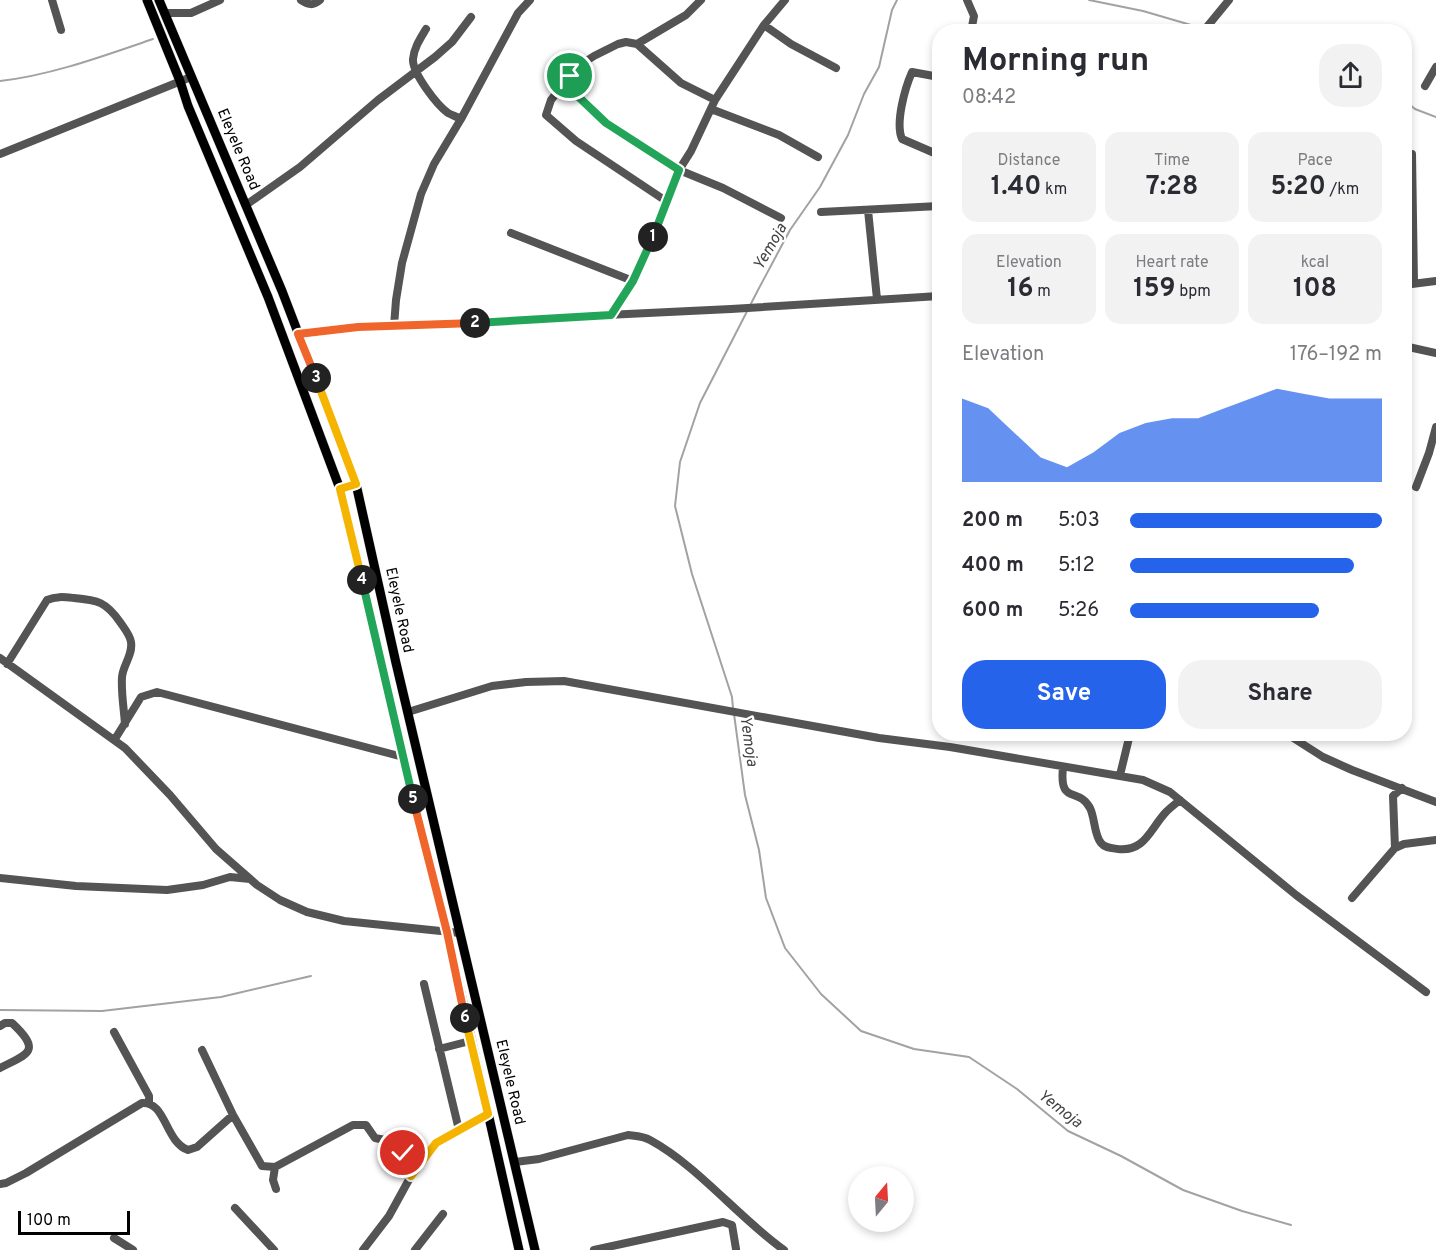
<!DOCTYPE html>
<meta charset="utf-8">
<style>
:root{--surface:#fff;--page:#f2f2f3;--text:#2b2b33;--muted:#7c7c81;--accent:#2563eb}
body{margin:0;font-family:Overpass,sans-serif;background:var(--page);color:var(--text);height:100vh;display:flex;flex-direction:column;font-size:22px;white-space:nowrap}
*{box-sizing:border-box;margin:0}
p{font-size:20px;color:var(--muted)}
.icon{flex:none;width:33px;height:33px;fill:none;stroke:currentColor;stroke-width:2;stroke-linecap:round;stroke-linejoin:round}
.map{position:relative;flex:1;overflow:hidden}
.panel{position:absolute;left:932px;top:24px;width:480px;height:717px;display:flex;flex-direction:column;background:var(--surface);border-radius:24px;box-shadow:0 3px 9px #0003}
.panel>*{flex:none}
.needle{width:39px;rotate:18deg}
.fabs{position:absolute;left:848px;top:1166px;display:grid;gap:12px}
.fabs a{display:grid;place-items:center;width:66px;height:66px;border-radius:50%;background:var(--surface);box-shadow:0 3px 9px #0003;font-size:30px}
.scale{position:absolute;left:18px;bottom:15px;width:112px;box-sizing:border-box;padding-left:6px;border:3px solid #000;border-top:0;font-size:16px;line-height:21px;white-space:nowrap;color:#000;-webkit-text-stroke:4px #fff;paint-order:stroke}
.pin{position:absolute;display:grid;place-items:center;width:51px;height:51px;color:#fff;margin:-26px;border:3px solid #fff;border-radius:50%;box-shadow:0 2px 6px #0007}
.km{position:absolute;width:30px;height:30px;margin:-15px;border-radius:50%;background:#222;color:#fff;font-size:16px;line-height:30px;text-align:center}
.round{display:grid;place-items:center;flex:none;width:63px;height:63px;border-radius:24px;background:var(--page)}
.headline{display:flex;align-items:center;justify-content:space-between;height:102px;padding:0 30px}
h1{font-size:33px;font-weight:700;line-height:45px}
.metrics{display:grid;grid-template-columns:repeat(3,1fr);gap:9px;height:102px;padding:6px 30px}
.metrics div{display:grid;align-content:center;border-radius:15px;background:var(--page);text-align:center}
.metrics b{font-size:26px;font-weight:700}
.metrics small{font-size:16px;font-weight:400}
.metrics p{font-size:16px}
.chart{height:168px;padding:12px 30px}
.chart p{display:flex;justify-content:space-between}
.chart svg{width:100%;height:108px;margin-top:6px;fill:var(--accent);opacity:.7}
.action{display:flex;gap:12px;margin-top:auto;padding:12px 30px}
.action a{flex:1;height:69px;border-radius:24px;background:var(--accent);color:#fff;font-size:24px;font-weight:700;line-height:69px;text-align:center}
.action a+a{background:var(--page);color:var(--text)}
ul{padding:0 30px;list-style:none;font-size:20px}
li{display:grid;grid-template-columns:96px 72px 1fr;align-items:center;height:45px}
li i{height:15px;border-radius:8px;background:var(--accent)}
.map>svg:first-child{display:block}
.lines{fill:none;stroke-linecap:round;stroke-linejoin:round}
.stream{stroke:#a2a2a2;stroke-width:2}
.major-casing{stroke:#dbdbdb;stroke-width:10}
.minor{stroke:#545454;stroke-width:8}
.major{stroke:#000;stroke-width:9}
.split-1-casing{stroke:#fff;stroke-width:12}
.split-2-casing{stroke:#fff;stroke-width:12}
.split-3-casing{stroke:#fff;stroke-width:12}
.split-4-casing{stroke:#fff;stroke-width:12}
.split-5-casing{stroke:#fff;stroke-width:12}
.split-6-casing{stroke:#fff;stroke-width:12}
.split-7-casing{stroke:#fff;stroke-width:12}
.split-1{stroke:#22a559;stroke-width:8}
.split-2{stroke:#22a559;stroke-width:8}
.split-3{stroke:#f0652b;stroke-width:8}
.split-4{stroke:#f5b400;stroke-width:8}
.split-5{stroke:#22a559;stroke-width:8}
.split-6{stroke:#f0652b;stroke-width:8}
.split-7{stroke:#f5b400;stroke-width:8}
.labels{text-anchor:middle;stroke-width:4.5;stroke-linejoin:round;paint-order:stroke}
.street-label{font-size:15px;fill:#000;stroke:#fff}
.water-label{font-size:16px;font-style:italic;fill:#434343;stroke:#fff}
</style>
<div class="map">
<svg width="1436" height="1250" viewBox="0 0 1436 1250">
<rect width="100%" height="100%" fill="#fff"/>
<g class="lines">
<path class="stream" d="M 1089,0 L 1143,11 L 1215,32
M 0,81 C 52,75 103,56 153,39
M 1404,100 L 1415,109 L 1436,117
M 733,708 L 732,697 L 692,574 L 675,506 L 680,462 L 700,403 L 758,290 L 790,230 L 820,187 L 848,135 L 864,94 L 879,67 L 892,10 L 897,0
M 734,714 L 745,795 L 759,850 L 766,898 L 785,948 L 821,994 L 861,1031 L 914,1049 L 969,1057 L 1017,1089 L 1068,1131 L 1121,1156 L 1183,1190 L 1242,1211 L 1291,1225
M 0,1010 L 102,1011 L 221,997 L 311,976"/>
<defs>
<path id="major" d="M 147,0 L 180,81 L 188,106 L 268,297 L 340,489 L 417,818 L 447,932 L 519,1250
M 159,0 L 282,291 L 356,484 L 396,663 L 535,1250"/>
</defs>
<use href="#major" class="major-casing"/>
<path class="minor" d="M 52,0 L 61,30
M 301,0 C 309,5 313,6 320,0
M 967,0 L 974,16 L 971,32
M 165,13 L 191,13 L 220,0
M 764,25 L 791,44 L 836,68
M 1206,28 L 1229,0
M 426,29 C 420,39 414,48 413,59 C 412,73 437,105 448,113 C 452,115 457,117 461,119
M 1052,32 L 1108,32
M 637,44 L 681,83 L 715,100
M 939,77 L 912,72 C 905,88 895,123 902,139 L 939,155
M 565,84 L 606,123 L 654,155 L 679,170 L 723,188 L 781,218
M 1425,86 L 1436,67
M 711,109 L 779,135 L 818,157
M 0,154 L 191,77
M 1412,154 L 1414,283
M 666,201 L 576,141 L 546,115 L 551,100 L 577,67 L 594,56 L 618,44 L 626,42 L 637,44 L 686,15 L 701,0
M 246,205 L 300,167 L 378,100 L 435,57 L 452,42 L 471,17
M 868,210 L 877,299
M 821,212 L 939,206
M 511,233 L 633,281
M 1404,285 L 1436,281
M 611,315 L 633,281 L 679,170 L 691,151 L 715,100 L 764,25 L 785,0
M 394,326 L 396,300 L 402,263 L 421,194 L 434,164 L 461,119 L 518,13 L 530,0
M 299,334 L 358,327 L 731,309 L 939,296
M 1404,346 L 1436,353
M 1416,487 L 1429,453 L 1436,427
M 0,658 L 125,748 L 170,795 L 216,849 L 257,885 L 280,900 L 307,912 L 344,921 L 460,933
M 7,664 L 47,600 C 56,596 64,597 74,598 C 98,600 106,602 120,622 C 124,628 130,635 131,642 C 133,655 123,665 122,677 C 121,693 124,709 125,724
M 408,712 L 492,686 L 526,682 L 564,681 L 879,738 L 950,747 L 1143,780 L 1170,792 L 1296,895 L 1426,992
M 1287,734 L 1323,757 L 1352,770 L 1436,802
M 115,739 L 141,697 L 157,692 L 403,757
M 1063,767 C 1059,806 1078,786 1090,808 C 1095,818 1094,835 1101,843 C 1105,848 1111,848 1118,849 C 1145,852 1150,829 1166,812 C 1170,808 1175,804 1180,800
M 1120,775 L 1130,734
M 1395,848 L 1393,796 L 1402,788
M 0,878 L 76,886 L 167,890 L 203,885 L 230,877 L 250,879
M 1352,898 L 1395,848 L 1404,844 L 1436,840
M 424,984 L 459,1130
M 0,1026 L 5,1023 L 12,1023 C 43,1052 27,1054 0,1068
M 114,1032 L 149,1096 L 149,1103
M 439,1049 L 470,1041
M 202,1050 L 233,1115 L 262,1166 L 275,1167 L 353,1125 L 366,1125 L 375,1138 L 400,1143 L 403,1153 L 401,1165 L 411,1176
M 515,1162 L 539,1159 L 628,1135 C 636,1136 643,1136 650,1140 C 698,1166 739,1218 784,1250
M 275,1167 L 273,1180 L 276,1189
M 0,1184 L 6,1183 L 26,1173 L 142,1103 C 166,1101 165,1142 188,1150 L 197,1147 L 233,1115
M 235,1208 L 274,1250
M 114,1238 L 133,1250
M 363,1250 L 389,1216 L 411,1176 L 436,1143 L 488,1114
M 415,1250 L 443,1214
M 594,1250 L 723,1222 L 732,1225 L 736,1249"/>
<use href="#major" class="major"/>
</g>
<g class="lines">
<defs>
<path id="split-1" d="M 570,76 L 565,84 L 606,123 L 679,170 L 653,237"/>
<path id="split-2" d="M 475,323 L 611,315 L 633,281 L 653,237"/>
<path id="split-3" d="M 316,378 L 298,334 L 358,327 L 475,323"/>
<path id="split-4" d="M 316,378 L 356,484 L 340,489 L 362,580"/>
<path id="split-5" d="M 362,580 L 413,799"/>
<path id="split-6" d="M 413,799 L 447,932 L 465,1018"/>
<path id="split-7" d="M 403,1153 L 401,1165 L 411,1176 L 436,1143 L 488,1114 L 465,1018"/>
</defs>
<use href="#split-1" class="split-1-casing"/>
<use href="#split-2" class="split-2-casing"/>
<use href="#split-3" class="split-3-casing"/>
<use href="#split-4" class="split-4-casing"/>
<use href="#split-5" class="split-5-casing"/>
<use href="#split-6" class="split-6-casing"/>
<use href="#split-7" class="split-7-casing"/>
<use href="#split-1" class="split-1"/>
<use href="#split-2" class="split-2"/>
<use href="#split-3" class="split-3"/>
<use href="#split-4" class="split-4"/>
<use href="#split-5" class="split-5"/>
<use href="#split-6" class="split-6"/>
<use href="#split-7" class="split-7"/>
</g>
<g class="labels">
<g class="street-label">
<text transform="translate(239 149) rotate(67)" y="5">Eleyele Road</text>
<text transform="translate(400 610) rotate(78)" y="5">Eleyele Road</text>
<text transform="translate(511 1082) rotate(77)" y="5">Eleyele Road</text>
</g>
<g class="water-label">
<text transform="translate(769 246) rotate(-60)" y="6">Yemoja</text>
<text transform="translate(750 741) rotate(82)" y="6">Yemoja</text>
<text transform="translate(1061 1108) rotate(38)" y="6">Yemoja</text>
</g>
</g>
</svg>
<div class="fabs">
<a><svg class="needle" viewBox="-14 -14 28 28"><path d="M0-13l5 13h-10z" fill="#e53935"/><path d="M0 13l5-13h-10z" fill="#7c7c81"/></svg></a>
</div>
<div class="scale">100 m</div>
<div class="pin" style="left:570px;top:76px;background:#1e9e55"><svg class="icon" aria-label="arrive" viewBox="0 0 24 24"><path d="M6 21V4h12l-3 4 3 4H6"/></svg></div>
<div class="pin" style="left:403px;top:1153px;background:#d93025"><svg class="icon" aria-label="check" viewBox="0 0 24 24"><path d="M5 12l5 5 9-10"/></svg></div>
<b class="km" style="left:653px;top:237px">1</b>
<b class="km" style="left:475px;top:323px">2</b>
<b class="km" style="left:316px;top:378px">3</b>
<b class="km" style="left:362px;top:580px">4</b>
<b class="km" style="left:413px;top:799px">5</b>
<b class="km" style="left:465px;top:1018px">6</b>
<section class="panel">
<div class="headline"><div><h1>Morning run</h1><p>08:42</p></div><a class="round"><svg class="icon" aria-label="share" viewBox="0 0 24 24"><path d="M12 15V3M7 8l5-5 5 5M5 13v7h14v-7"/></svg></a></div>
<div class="metrics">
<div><p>Distance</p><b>1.40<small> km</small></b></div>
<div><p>Time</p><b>7:28</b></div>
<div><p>Pace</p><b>5:20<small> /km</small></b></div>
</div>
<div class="metrics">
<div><p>Elevation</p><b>16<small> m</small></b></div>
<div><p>Heart rate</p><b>159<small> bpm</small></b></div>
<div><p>kcal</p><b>108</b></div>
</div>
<div class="chart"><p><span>Elevation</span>176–192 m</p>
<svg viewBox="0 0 160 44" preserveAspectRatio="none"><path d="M0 44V10L10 14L20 24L30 34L40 38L50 32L60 24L70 20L80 18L90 18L100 14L110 10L120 6L130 8L140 10L150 10L160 10V44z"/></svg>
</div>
<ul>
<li><b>200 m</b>5:03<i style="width:100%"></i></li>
<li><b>400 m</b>5:12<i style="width:89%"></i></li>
<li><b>600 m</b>5:26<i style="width:75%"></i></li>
</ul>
<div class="action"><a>Save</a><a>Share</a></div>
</section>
</div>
